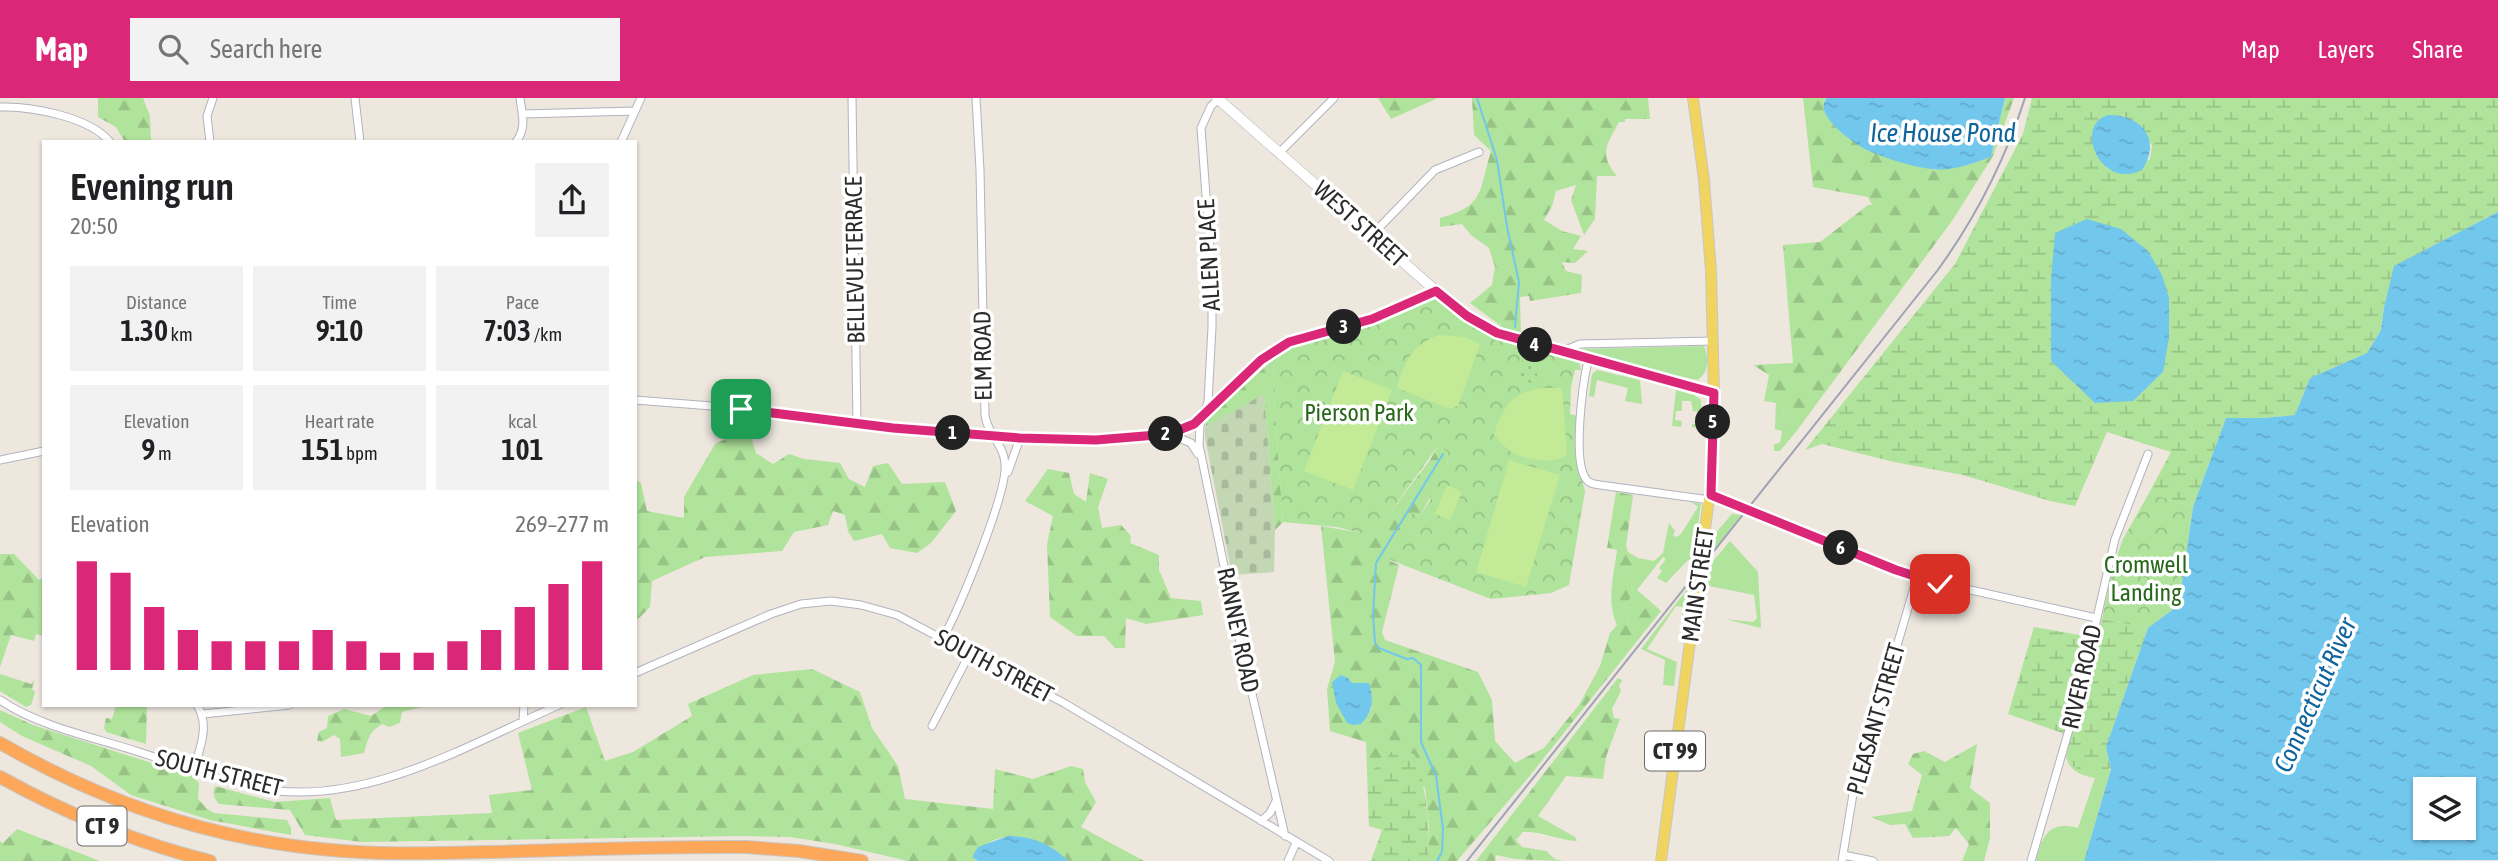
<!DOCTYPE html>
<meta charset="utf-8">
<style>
:root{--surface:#fff;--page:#f2f2f2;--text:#202124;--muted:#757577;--accent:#db2777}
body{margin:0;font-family:"Asap Condensed",sans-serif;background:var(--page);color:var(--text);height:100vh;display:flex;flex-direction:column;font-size:26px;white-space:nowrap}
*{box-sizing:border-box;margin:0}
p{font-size:23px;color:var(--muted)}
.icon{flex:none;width:38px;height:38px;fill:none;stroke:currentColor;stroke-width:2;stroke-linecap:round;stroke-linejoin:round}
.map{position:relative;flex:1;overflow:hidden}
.drawer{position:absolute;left:42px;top:42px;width:595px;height:567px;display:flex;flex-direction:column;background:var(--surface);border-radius:0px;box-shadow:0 2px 5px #0004}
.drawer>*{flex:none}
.controls{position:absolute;left:2413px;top:679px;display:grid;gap:14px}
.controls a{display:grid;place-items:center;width:63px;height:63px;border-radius:0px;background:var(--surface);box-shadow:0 2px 5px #0004;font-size:35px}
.pin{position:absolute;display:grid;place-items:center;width:60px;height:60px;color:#fff;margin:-30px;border-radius:14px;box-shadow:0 4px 10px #0006}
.km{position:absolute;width:35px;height:35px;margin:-18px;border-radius:50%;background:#222;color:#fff;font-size:19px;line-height:35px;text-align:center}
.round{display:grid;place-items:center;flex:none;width:74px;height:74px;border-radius:0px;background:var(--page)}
.head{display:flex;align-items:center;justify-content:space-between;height:119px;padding:0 28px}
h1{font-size:38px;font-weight:600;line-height:52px}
.metrics{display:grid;grid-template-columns:repeat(3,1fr);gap:10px;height:119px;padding:7px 28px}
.metrics div{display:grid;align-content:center;border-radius:0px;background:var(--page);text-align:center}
.metrics b{font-size:30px;font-weight:600}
.metrics small{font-size:19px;font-weight:400}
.metrics p{font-size:19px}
.chart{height:196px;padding:14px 28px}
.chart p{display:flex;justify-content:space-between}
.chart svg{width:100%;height:126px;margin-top:7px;stroke:var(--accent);stroke-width:6}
header{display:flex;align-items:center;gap:42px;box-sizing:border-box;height:98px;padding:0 35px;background:var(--accent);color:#fff}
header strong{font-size:33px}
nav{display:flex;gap:38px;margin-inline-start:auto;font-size:24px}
.search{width:490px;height:63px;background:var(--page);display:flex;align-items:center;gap:18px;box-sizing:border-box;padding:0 24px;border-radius:0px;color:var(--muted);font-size:26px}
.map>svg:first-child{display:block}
.grass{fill:#b0e39b}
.forest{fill:url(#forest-firs);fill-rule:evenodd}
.wetland{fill:url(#wetland-marsh);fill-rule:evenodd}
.cemetery{fill:url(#cemetery-stones)}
.park{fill:url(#park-crowns)}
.garden{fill:url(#garden-dots)}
.pitch{fill:#c3ea97}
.water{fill:url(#water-ripples);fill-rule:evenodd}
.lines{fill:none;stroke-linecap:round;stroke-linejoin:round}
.stream{stroke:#72c7ed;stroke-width:2}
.street-casing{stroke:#b1b3bf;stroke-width:9}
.secondary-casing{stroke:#b1b3bf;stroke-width:11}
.primary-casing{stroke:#c8c8c8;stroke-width:12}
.highway-casing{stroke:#c8c8c8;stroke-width:14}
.street{stroke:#fff;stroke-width:7}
.secondary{stroke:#fff;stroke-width:10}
.primary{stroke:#efd460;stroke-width:10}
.highway{stroke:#fca759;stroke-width:12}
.rail{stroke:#a0a2b5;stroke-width:2}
.route-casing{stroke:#fff;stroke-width:14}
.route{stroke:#db2777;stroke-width:9}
.labels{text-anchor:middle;stroke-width:7;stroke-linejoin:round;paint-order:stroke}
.shield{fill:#fff;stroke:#6b6b6b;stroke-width:2}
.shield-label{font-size:23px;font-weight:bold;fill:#2b2b2b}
.street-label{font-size:24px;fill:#2b2b2b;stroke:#fff}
.park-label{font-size:24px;fill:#28681b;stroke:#fff}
.water-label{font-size:26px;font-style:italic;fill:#0f659c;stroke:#fff}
</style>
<header>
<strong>Map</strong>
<div class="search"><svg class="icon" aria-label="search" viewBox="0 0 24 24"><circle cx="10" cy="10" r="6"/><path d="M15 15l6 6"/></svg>Search here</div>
<nav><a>Map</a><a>Layers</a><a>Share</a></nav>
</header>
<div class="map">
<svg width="2498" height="763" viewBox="0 0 2498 763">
<defs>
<pattern id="forest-firs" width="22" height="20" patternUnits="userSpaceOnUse" patternTransform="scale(1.75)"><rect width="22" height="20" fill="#b0e39b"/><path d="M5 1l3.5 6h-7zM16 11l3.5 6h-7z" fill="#98c386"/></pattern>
<pattern id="wetland-marsh" width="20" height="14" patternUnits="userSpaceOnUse" patternTransform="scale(1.75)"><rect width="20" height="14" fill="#b0e39b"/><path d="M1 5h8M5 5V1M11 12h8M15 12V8" fill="none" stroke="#98c386"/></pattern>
<pattern id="cemetery-stones" width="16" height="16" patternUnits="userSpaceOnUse" patternTransform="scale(1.75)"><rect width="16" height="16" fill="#c4d7b5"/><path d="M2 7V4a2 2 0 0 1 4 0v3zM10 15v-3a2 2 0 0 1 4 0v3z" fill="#a9b99c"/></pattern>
<pattern id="park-crowns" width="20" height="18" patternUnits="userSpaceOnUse" patternTransform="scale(1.75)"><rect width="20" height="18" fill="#b0e39b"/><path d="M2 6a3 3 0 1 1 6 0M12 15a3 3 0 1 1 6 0" fill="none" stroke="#98c386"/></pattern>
<pattern id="garden-dots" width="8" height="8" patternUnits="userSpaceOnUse" patternTransform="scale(1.75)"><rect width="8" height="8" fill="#b0e39b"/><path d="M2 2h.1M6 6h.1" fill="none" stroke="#98c386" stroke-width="1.8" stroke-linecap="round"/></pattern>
<pattern id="water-ripples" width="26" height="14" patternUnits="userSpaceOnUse" patternTransform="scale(1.75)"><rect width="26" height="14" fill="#72c7ed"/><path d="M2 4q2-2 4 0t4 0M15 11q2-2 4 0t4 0" fill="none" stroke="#63abcb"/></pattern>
</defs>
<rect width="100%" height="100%" fill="#ede7de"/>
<path class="grass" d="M 1704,248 C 1709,259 1709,276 1697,282 L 1651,272 L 1579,251 Z
M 1597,272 L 1640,282 L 1642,306 L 1625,303 L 1628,290 L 1597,282 L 1594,299 L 1589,298 L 1592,276 Z
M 1676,292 L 1694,297 L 1701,302 L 1702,330 L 1692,329 L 1692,326 L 1695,326 L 1695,318 L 1699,318 L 1699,314 L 1693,313 L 1691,303 L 1682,303 L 1682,313 L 1676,313 L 1675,322 L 1682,323 L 1681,329 L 1672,328 Z
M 1776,303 L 1783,306 L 1785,330 L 1792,330 L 1795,335 L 1780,353 L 1774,353 L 1774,346 L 1780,345 L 1782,333 L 1775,331 Z
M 1691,404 L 1701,406 L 1693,463 L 1688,462 L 1666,485 L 1657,480 L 1662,473 L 1659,470 L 1666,461 L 1663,459 L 1637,492 L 1651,504 L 1629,530 L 1626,507 L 1634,493 L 1627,477 L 1638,460 L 1654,463 L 1663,455 L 1669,425 L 1675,433 L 1673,437 L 1677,439 L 1681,436 L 1698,409 Z
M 1732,416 L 1741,417 L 1711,456 L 1713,438 Z
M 1730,443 L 1758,474 L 1761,530 L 1725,521 L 1753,524 L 1757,520 L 1754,497 L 1709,488 L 1703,507 L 1708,469 Z
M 1688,490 L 1684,520 L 1682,518 L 1683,509 L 1676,508 L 1647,551 L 1677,564 L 1674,588 L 1663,587 L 1665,562 L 1641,551 Z
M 2066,658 L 2073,668 L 2088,677 L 2111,670 L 2084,763 L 2036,763 C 2042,739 2048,722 2078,730 L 2095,680 C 2082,678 2069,673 2066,658 Z"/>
<path class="forest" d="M 98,0 L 143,0 L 150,18 L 151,44 L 125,44 L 116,29 L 98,19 Z
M 1378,0 L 1438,0 L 1391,21 Z
M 1472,0 L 1648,0 L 1650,21 L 1625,21 L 1625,24 L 1619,24 C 1607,47 1598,55 1617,78 L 1597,78 L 1595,121 L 1584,137 L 1571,102 L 1576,87 L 1556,93 L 1552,108 L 1544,122 L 1562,133 L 1581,138 L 1573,151 L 1588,153 L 1575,165 L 1562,164 L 1566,173 L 1582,177 L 1581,195 L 1530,203 L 1529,198 L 1520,199 L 1521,236 L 1508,233 L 1470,205 L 1492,187 L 1495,169 L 1489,150 L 1471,137 L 1462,126 L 1440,129 L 1440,120 C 1485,108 1479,93 1491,53 L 1474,37 Z
M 1803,0 L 1827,0 L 1823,4 L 1934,72 L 1967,67 L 1991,59 L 2005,0 L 2014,0 L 1993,58 L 1952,123 L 1795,335 L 1791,330 L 1785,330 L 1783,306 L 1764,303 L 1769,277 L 1753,267 L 1793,265 L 1783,147 L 1820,144 L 1868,107 L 1872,107 L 1868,99 L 1813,89 Z
M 1274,261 L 1273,285 L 1283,424 L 1275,432 L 1264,297 L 1205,329 L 1208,321 Z
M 739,335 L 750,335 L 756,355 L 773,366 L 789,356 L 804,361 L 840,365 L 849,381 L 865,389 L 873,368 L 888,365 L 902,386 L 945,384 L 956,413 L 931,445 L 917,455 L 890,450 L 882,436 L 854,443 L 848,433 L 845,417 L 833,413 L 828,427 L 794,434 L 782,453 L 705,459 L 652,483 L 650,509 L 635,524 L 635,381 L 641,385 L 647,413 L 684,420 L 684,399 L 715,346 Z
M 1438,348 L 1448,354 L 1447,371 L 1419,419 L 1413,414 L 1389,462 L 1399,467 L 1382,534 L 1385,542 L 1478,574 L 1492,602 L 1495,643 L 1515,665 L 1544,650 L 1579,607 L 1600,568 L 1610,535 L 1617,527 C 1606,504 1614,476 1617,452 L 1607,450 L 1616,394 L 1633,397 L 1626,448 L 1628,454 L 1638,460 L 1627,477 L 1634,493 L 1626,507 L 1629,529 L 1651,504 L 1661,513 L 1528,680 L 1457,763 L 1423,763 L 1428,757 L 1429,729 L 1425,690 L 1396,649 L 1380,668 L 1367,673 L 1366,644 L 1330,633 L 1327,591 L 1335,564 L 1321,428 L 1373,437 L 1430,362 ZM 1348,580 L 1372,610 L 1361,626 Z
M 1048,371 L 1069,375 L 1074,396 L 1086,404 L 1090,375 L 1108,381 L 1098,409 L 1102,430 L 1121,427 L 1131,438 L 1130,445 L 1159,457 L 1159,472 L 1171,500 L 1201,503 L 1203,517 L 1146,526 L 1126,520 L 1125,550 L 1115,550 L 1104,538 L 1077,538 L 1050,519 L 1047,446 L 1053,418 L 1025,403 Z
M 0,456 L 14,456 L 39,482 L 44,479 L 44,538 L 36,536 L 34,543 L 11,537 L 0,569 Z
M 812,571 L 860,594 L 872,630 L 898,668 L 905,701 L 993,711 L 995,671 L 1033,681 L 1071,668 L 1083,671 L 1085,684 L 1096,704 L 1081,729 L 1144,763 L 1068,763 C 1051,746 1013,730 990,744 C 983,748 978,754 972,759 L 978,763 L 908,763 L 835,746 L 790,739 L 741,738 L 362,744 L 305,737 L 290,712 L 219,706 C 214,700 212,695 215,688 L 275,704 L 330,700 L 336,722 L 492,715 L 489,697 L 532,692 L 518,635 L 586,609 L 605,663 L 633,654 L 692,618 L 688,606 L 753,577 Z
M 0,576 L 31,586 L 35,581 L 32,591 L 35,594 L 31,607 L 26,609 L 0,593 Z
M 1618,580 L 1622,582 L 1619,588 L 1621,593 L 1612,611 L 1614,620 L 1620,621 L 1606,659 L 1603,681 L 1566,678 L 1538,718 L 1575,739 L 1577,743 C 1558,742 1542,733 1523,734 L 1516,742 L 1522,749 L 1546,753 L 1555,761 L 1563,763 L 1515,761 L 1496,757 L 1495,763 L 1476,763 Z
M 116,607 L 147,607 L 146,646 L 106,634 L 104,630 L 106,620 L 112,621 Z
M 429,607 L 402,614 L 400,625 L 389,629 L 383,626 C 370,632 368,641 364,655 L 341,659 L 340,641 L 334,637 L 322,644 L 317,643 L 319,634 L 327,630 L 328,618 L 344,611 L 371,618 L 386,608 Z
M 0,612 L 33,627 L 192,678 L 199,685 L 198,701 L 207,711 L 214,715 L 287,722 L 291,730 L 291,737 L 210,722 L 131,697 L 91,668 L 22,638 L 0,624 Z
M 1977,646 L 1970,690 L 1990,705 L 1990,740 L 1984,763 L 1962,763 L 1969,746 L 1956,730 L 1949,738 L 1913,740 L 1905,726 L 1890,727 L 1871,719 L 1912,713 L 1922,677 L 1908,666 L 1913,656 L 1924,653 L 1945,664 Z
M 17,731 L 100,763 L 0,763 L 0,743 L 3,745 Z"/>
<path class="wetland" d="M 2032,0 L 2498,0 L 2498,114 L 2395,168 L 2384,209 L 2381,232 L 2367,255 L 2310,280 L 2295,317 L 2263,320 L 2226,320 L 2193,409 L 2149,395 L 2171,354 L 2107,334 L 2075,408 L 2050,403 L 1963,377 L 1894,364 L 1822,346 L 1805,352 L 1955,166 L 2023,36 ZM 2123,17 L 2152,47 L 2150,61 L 2127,76 L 2106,70 Z
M 2102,521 L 2148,530 L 2106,649 L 2111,670 L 2088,677 L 2073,668 L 2066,658 L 2071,638 L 2008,616 L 2034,529 L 2097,540 Z
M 1396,648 L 1415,657 C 1426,693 1430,721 1428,758 L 1423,763 L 1371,763 L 1382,732 L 1369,728 L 1367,673 L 1380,668 Z"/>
<path class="cemetery" d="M 1264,296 L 1275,432 L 1274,474 L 1232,477 L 1205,339 L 1205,329 Z"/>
<path class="park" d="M 1432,200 L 1437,200 L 1488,235 L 1579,264 L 1581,272 L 1575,272 L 1571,289 L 1570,316 L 1577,318 L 1576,358 L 1585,393 L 1569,487 L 1551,495 L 1491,501 L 1388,461 L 1413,414 L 1419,419 L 1431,401 L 1426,395 L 1439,376 L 1447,371 L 1448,354 L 1438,348 L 1373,438 L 1337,429 L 1283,424 L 1273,285 L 1274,261 C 1298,241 1331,238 1361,229 C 1385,222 1409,211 1432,200 Z
M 2149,395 L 2193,409 L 2181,492 L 2172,512 L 2148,530 L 2102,521 L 2112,473 L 2123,441 Z"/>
<path class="garden" d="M 1521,263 L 1539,268 L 1534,286 L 1517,280 Z"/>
<path class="pitch" d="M 1439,237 L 1466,239 L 1480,247 L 1458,308 L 1450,311 L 1397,290 C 1403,264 1413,246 1439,237 Z
M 1343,273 L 1392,292 L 1353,392 L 1304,373 Z
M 1543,290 L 1562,290 L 1567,356 C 1555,368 1524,362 1510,353 C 1504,349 1499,342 1494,337 C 1502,308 1513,294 1543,290 Z
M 1509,362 L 1560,377 L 1526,489 L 1476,474 Z
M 1447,387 L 1462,394 L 1450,422 L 1435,416 Z"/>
<path class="water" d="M 1827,0 L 2005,0 L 1991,59 C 1973,65 1952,74 1932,71 C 1911,69 1889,61 1869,53 C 1855,47 1811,16 1827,0 Z
M 2109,17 C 2142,17 2162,42 2142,72 C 2099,93 2073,25 2109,17 Z
M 2498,114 L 2498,762 L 2084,763 L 2111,671 L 2106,649 L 2148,530 L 2172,512 L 2181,492 L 2193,409 L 2226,320 L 2263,320 L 2295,317 L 2310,280 L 2367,255 L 2381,232 L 2384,209 L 2394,168 ZM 2464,691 L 2464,730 L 2426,730 L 2426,691 Z
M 2087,121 L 2121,131 L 2148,153 L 2162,177 L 2169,200 L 2169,239 L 2163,274 L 2133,303 L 2095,305 L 2051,263 L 2051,182 L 2055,135 Z
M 1341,577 L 1348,580 L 1352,585 L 1369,585 C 1374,602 1373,613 1361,626 L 1353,627 L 1347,625 L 1336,605 L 1332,584 Z
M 1008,738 C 1032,738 1051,746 1068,763 L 978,763 L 972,759 L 978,749 Z"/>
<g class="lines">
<path class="stream" d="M 1477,0 L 1497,62 L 1507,129 L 1519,184 L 1515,229
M 1437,763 L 1442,754 L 1443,731 L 1436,678 L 1421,644 L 1421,567 L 1413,560 L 1407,561 L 1394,556 L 1379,550 L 1375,545 L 1373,517 L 1376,465 L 1443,356"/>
<defs>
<path id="street" d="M 355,0 L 360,44
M 852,0 L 857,325
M 1220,0 L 1211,8 L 1201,30 L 1212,178 L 1212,229 L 1208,304 L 1200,327 L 1199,347 L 1237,531 L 1285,738
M 0,9 C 31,8 90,19 110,44
M 522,16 L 635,13
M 210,44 L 207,18 L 213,0
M 516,44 C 527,29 522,17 520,0
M 621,44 L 641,0
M 1280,54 L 1334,0
M 1372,137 L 1435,72 L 1479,54
M 1561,254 L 1580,246 L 1713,243
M 1588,262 C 1583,285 1572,362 1586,381 C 1589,386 1595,386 1600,387 L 1710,402
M 635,302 L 763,312 L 929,333 L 1020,340 L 1096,342 L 1169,336 L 1193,326 L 1261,262 L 1289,244 L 1372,221 L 1436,193
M 1169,336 L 1191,345 L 1198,356
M 0,362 L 44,353
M 1008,374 L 1020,340
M 1711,397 L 1917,480 L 2096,520
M 943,540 C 959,511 1008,394 1005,366 C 1004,346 987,336 985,317 L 980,72 L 976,0
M 635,575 L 771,516 L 801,506 L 831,503 L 861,507 L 897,517 L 1064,605 L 1329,763
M 0,602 C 40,629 93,639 139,654 C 184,668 230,687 277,693 C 375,703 472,645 559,607
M 203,616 L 289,607
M 523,623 L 524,607
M 932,628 L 970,555
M 194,671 C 200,650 210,627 197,607
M 1261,723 L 1270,715 L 1276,703
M 1843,757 L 1873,763
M 1288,763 L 1296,745
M 1842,763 L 1853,696 L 1917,480
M 2031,763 L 2081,590 L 2115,441 L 2148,356"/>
<path id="secondary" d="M 1217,0 L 1436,193 L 1481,227 L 1526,244 L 1714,295"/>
<path id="primary" d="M 1661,763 L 1712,378 L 1714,295 L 1711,173 L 1704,82 L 1693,0"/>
<path id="highway" d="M 0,645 C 102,704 214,742 331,752 C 383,757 434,755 486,754 C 572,752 659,748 746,749 L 799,753 L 862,763
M 0,679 C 67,716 136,745 210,763"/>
</defs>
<use href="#street" class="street-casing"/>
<use href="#secondary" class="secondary-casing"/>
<use href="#primary" class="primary-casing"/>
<use href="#highway" class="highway-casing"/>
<use href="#street" class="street"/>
<use href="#secondary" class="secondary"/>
<use href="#primary" class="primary"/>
<use href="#highway" class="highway"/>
<path class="rail" d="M 1467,763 L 1937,173 C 1975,121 2005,62 2025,0"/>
</g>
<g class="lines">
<defs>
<path id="route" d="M 741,311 L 893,330 L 1020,340 L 1096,342 L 1169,336 L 1194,326 L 1261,262 L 1289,244 L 1372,221 L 1436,193 L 1467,218 L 1497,235 L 1714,295 L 1711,397 L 1896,472 L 1940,486"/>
</defs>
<use href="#route" class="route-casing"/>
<use href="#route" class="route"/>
</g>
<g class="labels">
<g class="shield">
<rect x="1645" y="633.5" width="60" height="39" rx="5"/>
<rect x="77.5" y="708.5" width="49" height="39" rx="5"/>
</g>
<g class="shield-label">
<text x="1675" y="661">CT 99</text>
<text x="102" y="736">CT 9</text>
</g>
<g class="street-label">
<text transform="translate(1360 126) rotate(42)" y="8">WEST STREET</text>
<text transform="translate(1209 157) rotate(-93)" y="8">ALLEN PLACE</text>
<text transform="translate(855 162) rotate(-91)" y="8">BELLEVUE TERRACE</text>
<text transform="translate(983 258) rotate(-91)" y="8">ELM ROAD</text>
<text transform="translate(1698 487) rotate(-82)" y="8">MAIN STREET</text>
<text transform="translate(1238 532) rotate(78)" y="8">RANNEY ROAD</text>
<text transform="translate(994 568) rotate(28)" y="8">SOUTH STREET</text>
<text transform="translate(2082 579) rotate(-77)" y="8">RIVER ROAD</text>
<text transform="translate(1876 621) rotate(-74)" y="8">PLEASANT STREET</text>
<text transform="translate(219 675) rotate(14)" y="8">SOUTH STREET</text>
</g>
<g class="park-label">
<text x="1359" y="323">Pierson Park</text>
<text x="2146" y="475">Cromwell<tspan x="2146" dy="28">Landing</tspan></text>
</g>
<g class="water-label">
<text x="1943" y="44">Ice House Pond</text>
<text transform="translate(2315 597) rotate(-66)" y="9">Connecticut River</text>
</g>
</g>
</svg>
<div class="controls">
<a><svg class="icon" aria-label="layers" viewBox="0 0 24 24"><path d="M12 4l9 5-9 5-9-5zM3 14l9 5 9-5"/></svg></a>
</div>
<div class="pin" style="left:741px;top:311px;background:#1e9e55"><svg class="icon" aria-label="arrive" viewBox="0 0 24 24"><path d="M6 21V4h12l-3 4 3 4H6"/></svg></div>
<div class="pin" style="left:1940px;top:486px;background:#d93025"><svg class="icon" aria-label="check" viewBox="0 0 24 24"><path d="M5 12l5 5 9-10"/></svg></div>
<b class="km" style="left:953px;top:335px">1</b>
<b class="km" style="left:1166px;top:336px">2</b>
<b class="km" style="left:1344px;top:229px">3</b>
<b class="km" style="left:1535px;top:247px">4</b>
<b class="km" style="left:1713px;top:324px">5</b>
<b class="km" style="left:1841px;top:450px">6</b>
<section class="drawer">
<div class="head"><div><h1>Evening run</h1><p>20:50</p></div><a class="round"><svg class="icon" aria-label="share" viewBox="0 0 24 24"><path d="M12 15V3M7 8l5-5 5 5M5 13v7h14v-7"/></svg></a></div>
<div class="metrics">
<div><p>Distance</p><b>1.30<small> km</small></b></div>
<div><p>Time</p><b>9:10</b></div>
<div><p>Pace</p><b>7:03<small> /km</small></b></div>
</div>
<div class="metrics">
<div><p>Elevation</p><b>9<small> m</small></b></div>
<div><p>Heart rate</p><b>151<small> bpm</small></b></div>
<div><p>kcal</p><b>101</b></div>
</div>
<div class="chart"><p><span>Elevation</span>269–277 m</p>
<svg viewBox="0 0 160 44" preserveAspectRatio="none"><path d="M5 44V6M15 44V10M25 44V22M35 44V30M45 44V34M55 44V34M65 44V34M75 44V30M85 44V34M95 44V38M105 44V38M115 44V34M125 44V30M135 44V22M145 44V14M155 44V6"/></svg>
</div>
</section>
</div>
